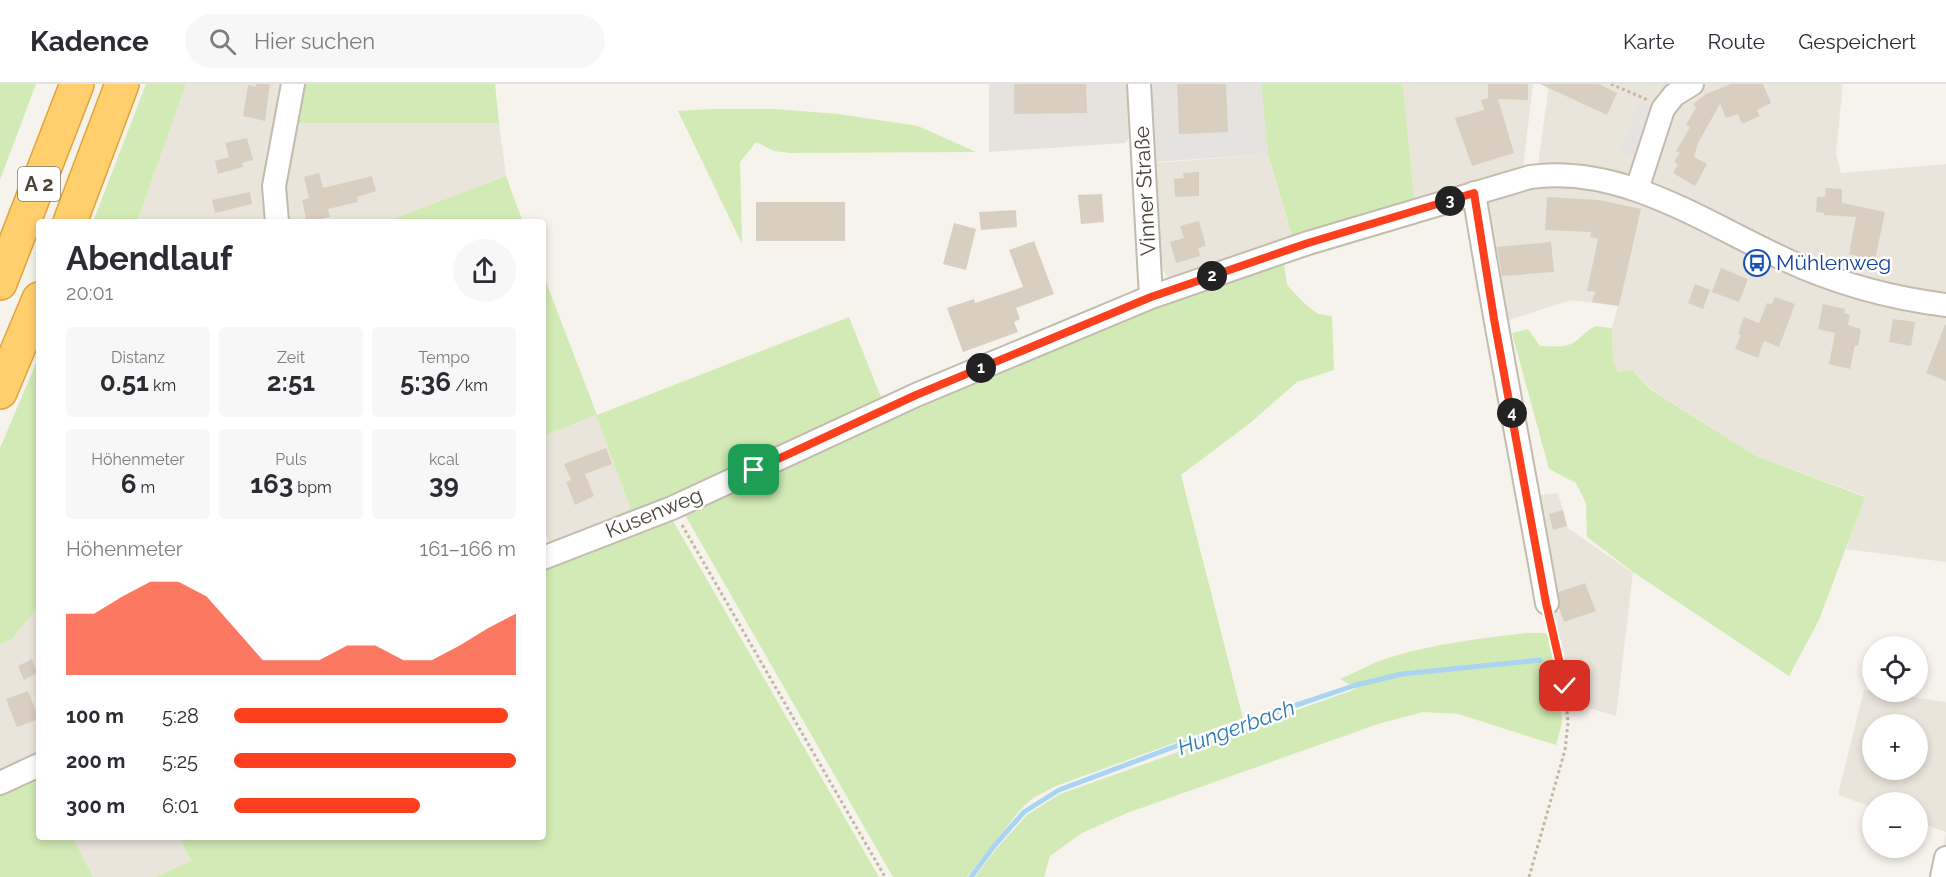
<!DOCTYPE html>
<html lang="de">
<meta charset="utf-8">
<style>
:root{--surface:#fff;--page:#f7f7f7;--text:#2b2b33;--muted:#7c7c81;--line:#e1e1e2;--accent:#fc3f1d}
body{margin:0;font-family:Raleway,sans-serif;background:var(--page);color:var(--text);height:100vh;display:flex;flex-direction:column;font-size:22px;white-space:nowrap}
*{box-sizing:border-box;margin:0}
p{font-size:20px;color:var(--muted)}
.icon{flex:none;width:33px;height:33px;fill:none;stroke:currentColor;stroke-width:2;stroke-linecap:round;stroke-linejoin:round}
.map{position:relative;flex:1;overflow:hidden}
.details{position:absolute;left:36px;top:135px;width:510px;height:621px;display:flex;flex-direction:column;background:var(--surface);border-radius:6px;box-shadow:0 3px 9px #0003}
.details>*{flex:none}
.tools{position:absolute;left:1862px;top:552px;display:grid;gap:12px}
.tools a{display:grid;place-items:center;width:66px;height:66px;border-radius:50%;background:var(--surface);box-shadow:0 3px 9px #0003;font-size:30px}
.pin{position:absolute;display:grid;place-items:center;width:51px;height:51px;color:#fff;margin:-26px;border-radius:12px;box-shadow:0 3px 9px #0006}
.km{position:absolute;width:30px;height:30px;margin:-15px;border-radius:50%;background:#222;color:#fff;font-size:16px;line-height:30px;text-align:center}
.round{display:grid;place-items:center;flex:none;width:63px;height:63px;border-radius:32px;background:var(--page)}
.summary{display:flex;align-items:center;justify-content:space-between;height:102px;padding:0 30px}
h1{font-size:33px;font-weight:700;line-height:45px}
.figures{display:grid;grid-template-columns:repeat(3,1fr);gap:9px;height:102px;padding:6px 30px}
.figures div{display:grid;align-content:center;border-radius:6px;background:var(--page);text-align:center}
.figures b{font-size:26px;font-weight:700}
.figures small{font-size:16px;font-weight:400}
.figures p{font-size:16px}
.chart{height:168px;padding:12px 30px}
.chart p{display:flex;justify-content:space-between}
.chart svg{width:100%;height:108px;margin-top:6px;fill:var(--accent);opacity:.7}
ul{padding:0 30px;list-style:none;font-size:20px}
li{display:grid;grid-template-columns:96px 72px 1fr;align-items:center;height:45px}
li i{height:15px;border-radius:8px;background:var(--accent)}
header{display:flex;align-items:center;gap:36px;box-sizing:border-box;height:84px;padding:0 30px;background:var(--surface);border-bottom:2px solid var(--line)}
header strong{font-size:28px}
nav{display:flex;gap:33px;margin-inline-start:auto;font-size:21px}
.search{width:420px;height:54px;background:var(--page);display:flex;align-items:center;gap:15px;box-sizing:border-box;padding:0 21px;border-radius:33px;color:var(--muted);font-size:22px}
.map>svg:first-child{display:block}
.residential{fill:#eae5da;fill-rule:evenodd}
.industrial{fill:#e6e2dd}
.green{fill:#d2eab5}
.parking{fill:#e5e3e0}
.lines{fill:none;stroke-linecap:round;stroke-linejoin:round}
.stream{stroke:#a9d4f2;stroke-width:5}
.building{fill:#d8cfc1}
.minor-casing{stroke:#c2bbae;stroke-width:26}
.highway-casing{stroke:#e0a43c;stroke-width:36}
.path{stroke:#c4b79f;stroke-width:3;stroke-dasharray:3 3;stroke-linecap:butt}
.minor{stroke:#fff;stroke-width:22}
.highway{stroke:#ffcf6e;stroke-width:33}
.route-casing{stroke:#fff;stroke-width:12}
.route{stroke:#fc3f1d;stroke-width:8}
.labels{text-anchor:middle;stroke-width:5;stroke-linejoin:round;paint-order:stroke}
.shield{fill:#fff;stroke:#817c74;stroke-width:1.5}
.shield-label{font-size:20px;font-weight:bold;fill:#4b4439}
.street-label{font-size:21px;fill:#4b4439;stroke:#fff}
.transit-label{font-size:21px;fill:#164399;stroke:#fff;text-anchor:start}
.water-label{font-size:22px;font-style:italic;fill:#2e7ab2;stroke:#fff}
</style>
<header>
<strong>Kadence</strong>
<div class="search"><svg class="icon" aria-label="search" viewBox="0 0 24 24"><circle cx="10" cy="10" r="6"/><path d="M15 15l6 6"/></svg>Hier suchen</div>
<nav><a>Karte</a><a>Route</a><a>Gespeichert</a></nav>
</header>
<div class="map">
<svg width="1946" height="793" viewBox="0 0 1946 793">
<rect width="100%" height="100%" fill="#f6f3ec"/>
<path class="residential" d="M 186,0 L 300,0 L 293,39 L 499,39 L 506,92 L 385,138 L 137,138 Z
M 1403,0 L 1533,0 L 1523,84 L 1477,96 L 1414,115 Z
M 1549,0 L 1843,0 L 1836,69 L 1841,89 L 1946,80 L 1946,478 L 1846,465 L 1865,412 L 1756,372 L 1652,306 L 1632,286 L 1618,288 L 1613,276 L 1612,244 L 1618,222 L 1571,216 L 1500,239 L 1480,120 L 1538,104 L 1539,74 Z
M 1268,70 L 1292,153 L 1169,195 L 1161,182 L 1156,79 Z
M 596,331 L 632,426 L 549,458 L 543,442 L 543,352 Z
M 1558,409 L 1568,444 L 1633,489 L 1616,632 L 1564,616 L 1550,511 L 1533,412 Z
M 39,522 L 39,668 L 0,685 L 0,560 L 11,556 Z
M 1864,606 L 1946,618 L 1946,793 L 1938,793 L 1946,748 L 1917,738 L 1917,718 L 1872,718 L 1872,723 L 1838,711 ZM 1872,640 L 1917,640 L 1917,686 L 1872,686 Z
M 73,753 L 179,753 L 191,777 L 155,793 L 93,793 Z"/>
<path class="industrial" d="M 989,0 L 1127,0 L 1131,52 L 1125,59 L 989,68 Z
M 1151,0 L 1261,0 L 1268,70 L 1156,78 Z"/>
<path class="green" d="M 0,0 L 36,0 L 0,96 Z
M 146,0 L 186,0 L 137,138 L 93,138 Z
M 300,0 L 495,0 L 499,39 L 293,39 Z
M 1261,0 L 1403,0 L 1414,115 L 1456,102 L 1456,105 L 1177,198 L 1169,195 L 1292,152 L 1268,70 Z
M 712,25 L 774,25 L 838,30 L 918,42 L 976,68 L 791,69 L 774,67 L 756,58 L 740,78 L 742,160 L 678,27 Z
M 506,92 L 523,138 L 385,138 Z
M 1459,120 L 1468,125 L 1284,180 L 1287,201 L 1304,219 L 1318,230 L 1332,232 L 1334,286 L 1297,298 L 1250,339 L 1181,391 L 1243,634 L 1056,702 L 1033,714 L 1020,726 L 967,793 L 893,793 L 685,431 L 685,428 L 869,340 L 1175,212 Z
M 543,190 L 597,331 L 849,233 L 881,313 L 958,280 L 957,287 L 753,380 L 617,435 L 615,431 L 631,425 L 596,331 L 543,352 Z
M 1596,242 L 1612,244 L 1613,276 L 1618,288 L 1632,286 L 1651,306 L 1756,372 L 1865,413 L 1819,536 L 1789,592 L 1633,488 L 1587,453 L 1586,419 L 1576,399 L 1549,385 L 1512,249 L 1528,245 L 1540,262 C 1550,262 1561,264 1571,260 C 1580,256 1586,246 1596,242 Z
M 39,272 L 39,522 L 11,556 L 0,560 L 0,364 Z
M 670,435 L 673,437 L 879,793 L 155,793 L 191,777 L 179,753 L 543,753 L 543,481 Z
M 1526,549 L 1549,549 L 1559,595 L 1562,639 L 1556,661 L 1458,630 L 1423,628 L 1378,640 L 1127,729 L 1082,749 L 1050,772 L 1044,793 L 975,793 L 997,764 L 1027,731 L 1060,710 L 1356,605 L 1340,595 C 1352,590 1363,584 1374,579 C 1423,561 1475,555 1526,549 Z
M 39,689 L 39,753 L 73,753 L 93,793 L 0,793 L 0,706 Z"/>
<path class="parking" d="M 1638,19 L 1650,23 L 1633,72 L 1621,67 Z
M 1252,47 L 1254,67 L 1159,75 L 1157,55 Z"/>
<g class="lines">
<path class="stream" d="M 971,793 L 995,761 L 1024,728 L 1059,706 L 1187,658 L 1356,601 L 1402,590 L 1540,576"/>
</g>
<path class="building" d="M 256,0 L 270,0 L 265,37 L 243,32 L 248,1 L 256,3 Z
M 1014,0 L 1086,0 L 1087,29 L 1014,30 Z
M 1177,0 L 1226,0 L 1228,48 L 1179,50 Z
M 1488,0 L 1528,0 L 1528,16 L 1498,15 L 1514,69 L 1472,82 L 1455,34 L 1484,26 L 1481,16 L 1488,14 Z
M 1540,0 L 1599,0 L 1617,9 L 1607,31 Z
M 1731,0 L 1763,0 L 1771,19 L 1757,26 L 1760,32 L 1742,40 L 1738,30 L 1726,34 L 1720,20 L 1698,59 L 1694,73 L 1707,80 L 1695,102 L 1673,89 L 1678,80 L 1674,78 L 1680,69 L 1676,67 L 1690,43 L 1686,41 L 1696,23 L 1693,20 L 1706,10 Z
M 247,54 L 253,76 L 242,79 L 243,83 L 218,90 L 215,77 L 229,73 L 225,59 Z
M 1199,88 L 1199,112 L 1175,113 L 1174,95 L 1184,94 L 1183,89 Z
M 319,89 L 323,104 L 372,92 L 376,107 L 357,113 L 358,118 L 328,125 L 330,133 L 307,138 L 302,116 L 309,114 L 304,93 Z
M 1826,104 L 1842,105 L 1842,119 L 1885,128 L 1875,176 L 1849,170 L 1856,133 L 1824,131 L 1824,129 L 1816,128 L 1817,113 L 1825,113 Z
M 250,108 L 252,120 L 215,129 L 212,116 Z
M 1102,110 L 1104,138 L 1081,140 L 1078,111 Z
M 1547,113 L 1599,116 L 1641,125 L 1619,222 L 1592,218 L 1595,208 L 1587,207 L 1598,155 L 1590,153 L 1591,148 L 1545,146 Z
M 756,118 L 845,118 L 845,157 L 756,157 Z
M 1016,126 L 1017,143 L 981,146 L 979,128 Z
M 1199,137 L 1206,162 L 1198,164 L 1200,172 L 1176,179 L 1170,158 L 1184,154 L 1180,142 Z
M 954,139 L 976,145 L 966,186 L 943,180 Z
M 1034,157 L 1054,210 L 1016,224 L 1020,235 L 1014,238 L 1018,248 L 963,268 L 947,224 L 974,215 L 975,219 L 1023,203 L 1009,166 Z
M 1551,158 L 1554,188 L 1502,192 L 1497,163 Z
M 1721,184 L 1748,195 L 1739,218 L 1712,208 Z
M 1695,200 L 1710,206 L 1703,225 L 1688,219 Z
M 1775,213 L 1795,220 L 1779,263 L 1764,257 L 1758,274 L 1735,265 L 1741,251 L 1738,250 L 1744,233 L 1759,239 L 1767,219 L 1772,220 Z
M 1823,220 L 1845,225 L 1844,229 L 1850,231 L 1848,241 L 1861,245 L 1858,262 L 1855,261 L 1850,285 L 1829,280 L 1835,249 L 1818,245 Z
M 1893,235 L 1915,238 L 1911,262 L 1889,258 Z
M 1945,241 L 1946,241 L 1946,297 L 1926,289 Z
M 606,364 L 612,380 L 585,390 L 594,412 L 575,421 L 566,398 L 571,396 L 564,380 Z
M 1563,426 L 1567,442 L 1553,446 L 1549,430 Z
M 1585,499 L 1596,527 L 1564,538 L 1559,524 L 1559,508 Z
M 32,575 L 37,589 L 24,596 L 18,582 Z
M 28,607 L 39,635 L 17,643 L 6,615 Z"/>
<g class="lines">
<defs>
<path id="minor" d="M 1139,0 L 1151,213
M 1637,105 L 1663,25 L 1674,11 L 1692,0
M 1474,109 C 1496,246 1523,382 1547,519
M 277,138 L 274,102 L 293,0
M 543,474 L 672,424 L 916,311 L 1151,213 L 1308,159 L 1530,93 C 1622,80 1705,139 1784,175 C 1835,199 1890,214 1946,221
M 0,699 L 39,681
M 1942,793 L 1946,774"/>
<path id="highway" d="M 70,138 L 122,0
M 0,199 L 77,0
M 0,308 L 39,215"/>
</defs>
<use href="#minor" class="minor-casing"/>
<use href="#highway" class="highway-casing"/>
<path class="path" d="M 1611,0 L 1648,16
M 682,441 L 885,793
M 1529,793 L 1565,666 L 1568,639 L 1565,602 L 1551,538"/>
<use href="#minor" class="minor"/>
<use href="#highway" class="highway"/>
</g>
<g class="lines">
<defs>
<path id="route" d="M 754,386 L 916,311 L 1151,213 L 1308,159 L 1474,109 L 1494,235 L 1546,519 L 1565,602"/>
</defs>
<use href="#route" class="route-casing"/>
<use href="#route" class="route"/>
</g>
<defs>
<symbol id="bus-ring" viewBox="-11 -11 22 22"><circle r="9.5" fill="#fff" stroke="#1a4fb4" stroke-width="1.5"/><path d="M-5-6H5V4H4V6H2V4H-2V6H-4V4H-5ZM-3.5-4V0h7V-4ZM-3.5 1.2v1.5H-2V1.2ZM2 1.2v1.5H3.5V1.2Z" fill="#1a4fb4"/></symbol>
</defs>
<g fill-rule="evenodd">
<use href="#bus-ring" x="1742" y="164" width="30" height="30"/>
</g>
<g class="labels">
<rect class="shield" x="18" y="83" width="42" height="34" rx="4.5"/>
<g class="shield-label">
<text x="39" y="107">A 2</text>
</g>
<g class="street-label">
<text transform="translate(1145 107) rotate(-93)" y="7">Vinner Straße</text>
<text transform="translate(654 429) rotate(-22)" y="7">Kusenweg</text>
</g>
<g class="transit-label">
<text x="1776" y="186">Mühlenweg</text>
</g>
<g class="water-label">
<text transform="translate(1236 643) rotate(-20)" y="8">Hungerbach</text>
</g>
</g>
</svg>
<div class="tools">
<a><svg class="icon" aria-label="locate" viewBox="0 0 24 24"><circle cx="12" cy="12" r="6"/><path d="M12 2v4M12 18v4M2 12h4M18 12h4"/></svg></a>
<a>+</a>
<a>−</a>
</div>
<div class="pin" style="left:754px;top:386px;background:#1e9e55"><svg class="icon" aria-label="arrive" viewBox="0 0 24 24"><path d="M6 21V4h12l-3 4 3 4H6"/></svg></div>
<div class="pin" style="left:1565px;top:602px;background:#d93025"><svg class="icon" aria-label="check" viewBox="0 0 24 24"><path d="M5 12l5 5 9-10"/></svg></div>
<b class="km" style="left:981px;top:284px">1</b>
<b class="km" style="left:1212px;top:192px">2</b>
<b class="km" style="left:1450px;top:117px">3</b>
<b class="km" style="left:1512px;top:329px">4</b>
<section class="details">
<div class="summary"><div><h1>Abendlauf</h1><p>20:01</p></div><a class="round"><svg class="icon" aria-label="share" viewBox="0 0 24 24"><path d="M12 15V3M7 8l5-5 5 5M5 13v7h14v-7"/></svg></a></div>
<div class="figures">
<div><p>Distanz</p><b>0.51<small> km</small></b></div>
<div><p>Zeit</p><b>2:51</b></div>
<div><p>Tempo</p><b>5:36<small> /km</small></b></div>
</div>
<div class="figures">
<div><p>Höhenmeter</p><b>6<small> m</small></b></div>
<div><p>Puls</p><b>163<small> bpm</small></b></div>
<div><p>kcal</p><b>39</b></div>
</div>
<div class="chart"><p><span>Höhenmeter</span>161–166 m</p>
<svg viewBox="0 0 160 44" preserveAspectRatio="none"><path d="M0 44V19L10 19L20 12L30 6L40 6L50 12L60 25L70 38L80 38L90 38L100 32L110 32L120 38L130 38L140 32L150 25L160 19V44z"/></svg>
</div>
<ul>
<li><b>100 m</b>5:28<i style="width:97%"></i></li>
<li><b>200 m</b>5:25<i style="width:100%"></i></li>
<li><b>300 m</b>6:01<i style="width:66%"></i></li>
</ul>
</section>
</div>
